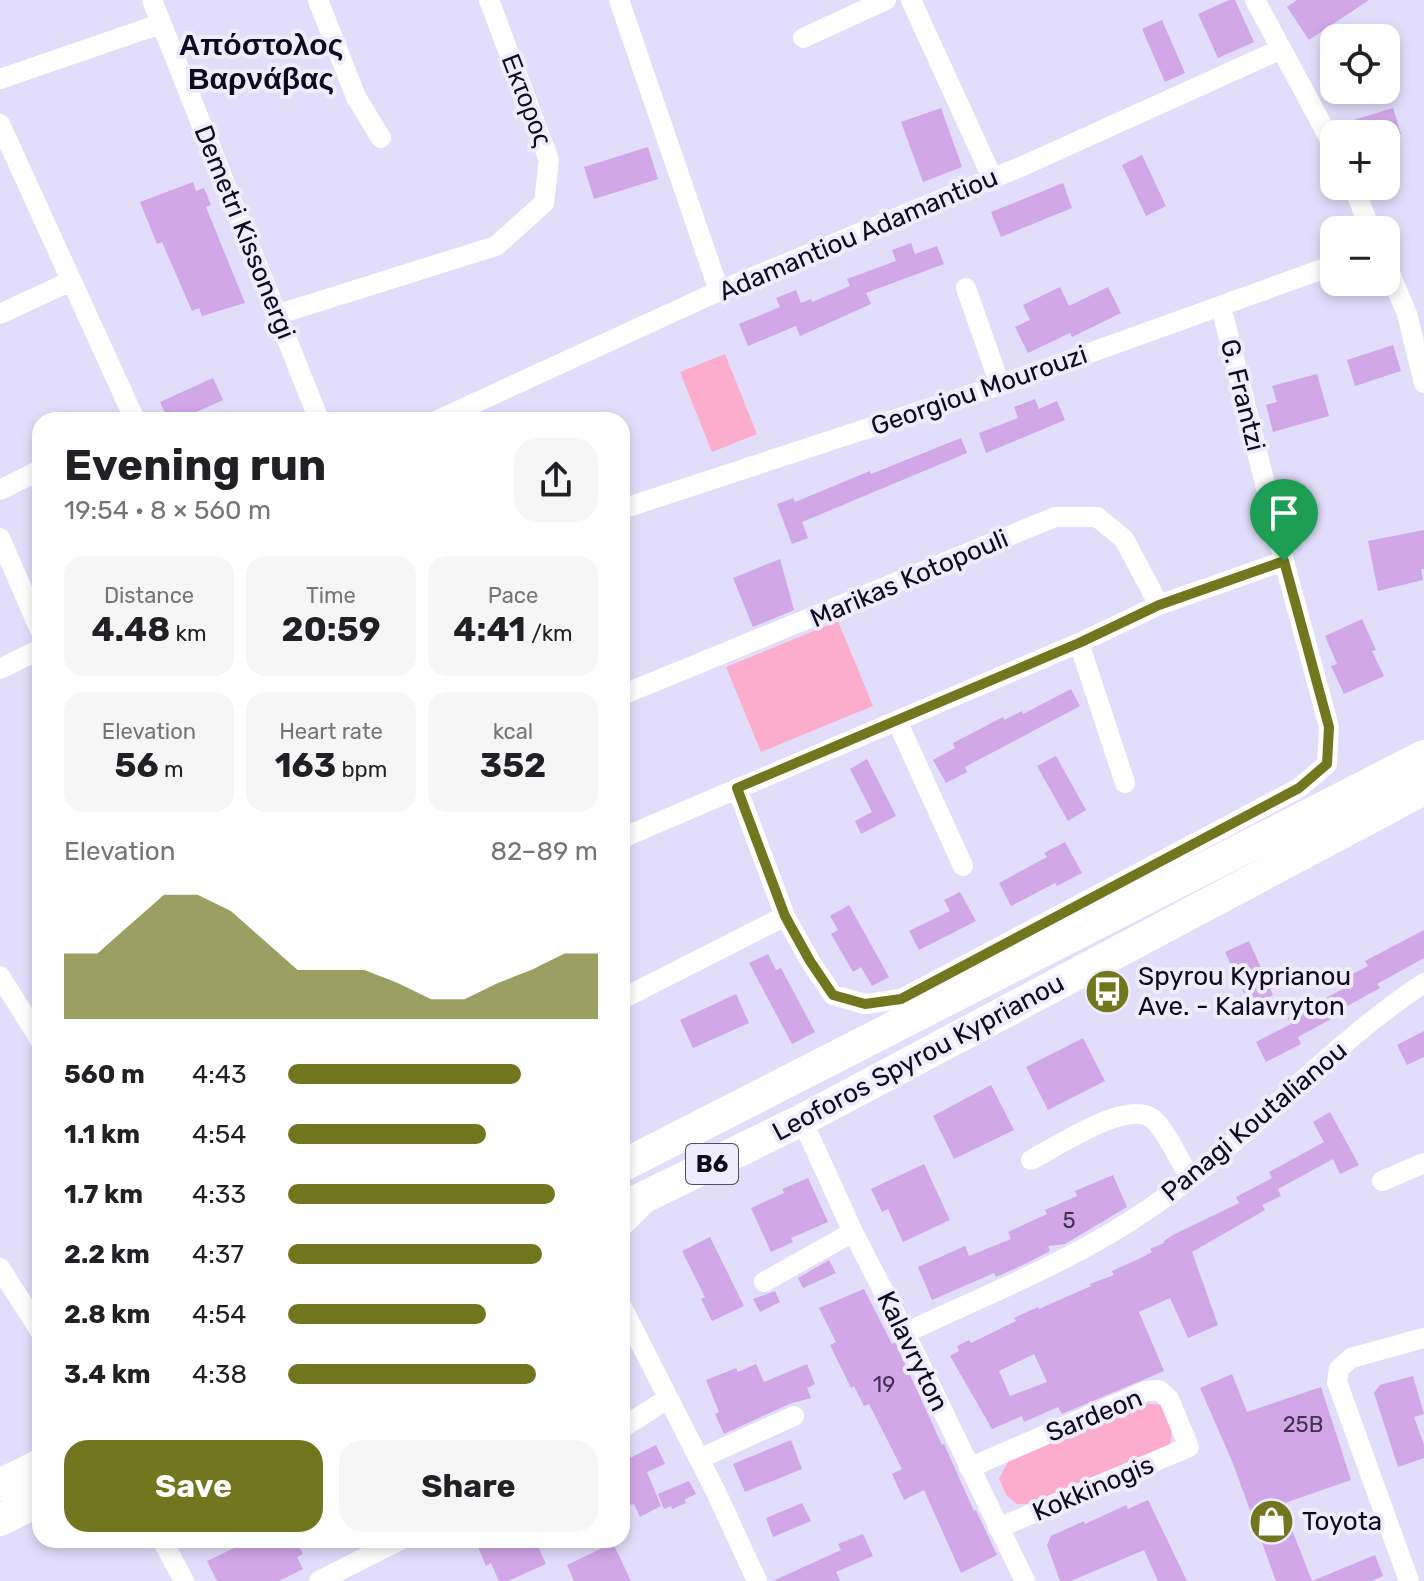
<!DOCTYPE html>
<meta charset="utf-8">
<style>
:root{--surface:#fff;--page:#f6f6f6;--text:#202124;--muted:#757577;--accent:#72771f}
body{margin:0;font-family:Rubik,sans-serif;background:var(--page);color:var(--text);height:100vh;display:flex;flex-direction:column;font-size:30px;white-space:nowrap}
*{box-sizing:border-box;margin:0}
p{font-size:26px;color:var(--muted)}
.icon{flex:none;width:44px;height:44px;fill:none;stroke:currentColor;stroke-width:2;stroke-linecap:round;stroke-linejoin:round}
.map{position:relative;flex:1;overflow:hidden}
.sheet{position:absolute;left:32px;top:412px;width:598px;height:1136px;display:flex;flex-direction:column;background:var(--surface);border-radius:24px;box-shadow:0 4px 12px #0003}
.sheet>*{flex:none}
.fabs{position:absolute;left:1320px;top:24px;display:grid;gap:16px}
.fabs a{display:grid;place-items:center;width:80px;height:80px;border-radius:16px;background:var(--surface);box-shadow:0 4px 12px #0003;font-size:40px}
.pin{position:absolute;display:grid;place-items:center;width:68px;height:68px;color:#fff;margin:-82px -34px;border-radius:50% 50% 50% 0;rotate:-45deg;box-shadow:0 0 8px #0007}
.pin .icon{rotate:45deg}
.round{display:grid;place-items:center;flex:none;width:84px;height:84px;border-radius:24px;background:var(--page)}
.summary{display:flex;align-items:center;justify-content:space-between;height:136px;padding:0 32px}
h1{font-size:44px;font-weight:700;line-height:60px}
.stats{display:grid;grid-template-columns:repeat(3,1fr);gap:12px;height:136px;padding:8px 32px}
.stats div{display:grid;align-content:center;border-radius:20px;background:var(--page);text-align:center}
.stats b{font-size:34px;font-weight:700}
.stats small{font-size:22px;font-weight:400}
.stats p{font-size:22px}
.chart{height:224px;padding:16px 32px}
.chart p{display:flex;justify-content:space-between}
.chart svg{width:100%;height:144px;margin-top:8px;fill:var(--accent);opacity:.7}
.cta{display:flex;gap:16px;margin-top:auto;padding:16px 32px}
.cta a{flex:1;height:92px;border-radius:24px;background:var(--accent);color:#fff;font-size:32px;font-weight:700;line-height:92px;text-align:center}
.cta a+a{background:var(--page);color:var(--text)}
ul{padding:0 32px;list-style:none;font-size:26px}
li{display:grid;grid-template-columns:128px 96px 1fr;align-items:center;height:60px}
li i{height:20px;border-radius:10px;background:var(--accent)}
.map>svg:first-child{display:block}
.green{fill:#fcadce}
.building{fill:#d1a7e8;fill-rule:evenodd}
.lines{fill:none;stroke-linecap:round;stroke-linejoin:round}
.minor{stroke:#fff;stroke-width:20}
.primary{stroke:#fff;stroke-width:32}
.route-casing{stroke:#fff;stroke-width:16}
.route{stroke:#72771f;stroke-width:10}
.labels{text-anchor:middle;stroke-width:8;stroke-linejoin:round;paint-order:stroke}
.number-label{font-size:22px;fill:#403053}
.shield{fill:#efedfc;stroke:#524d63;stroke-width:2}
.shield-label{font-size:24px;font-weight:bold;fill:#0f0921}
.street-label{font-size:26px;fill:#0f0921;stroke:#efedfc}
.poi-label{font-size:26px;fill:#0f0921;stroke:#efedfc;text-anchor:start}
.quarter-label{font-size:30px;font-weight:bold;fill:#0f0921;stroke:#efedfc}
</style>
<div class="map">
<svg width="1424" height="1581" viewBox="0 0 1424 1581">
<rect width="100%" height="100%" fill="#e2ddfb"/>
<path class="green" d="M 725,354 L 757,434 L 712,452 L 680,372 Z
M 838,621 L 873,706 L 761,752 L 726,667 Z
M 1142,1403 L 1162,1405 C 1168,1419 1175,1431 1169,1446 L 1032,1504 L 1017,1504 L 1007,1496 L 999,1479 L 1009,1460 Z"/>
<path class="building" d="M 1229,0 L 1235,0 L 1254,42 L 1218,58 L 1198,14 Z
M 1297,0 L 1369,0 L 1309,40 L 1287,7 Z
M 1162,20 L 1185,73 L 1165,82 L 1142,29 Z
M 941,108 L 962,167 L 923,182 L 901,122 Z
M 1393,108 L 1401,134 L 1342,134 L 1337,125 Z
M 648,147 L 658,179 L 594,199 L 584,167 Z
M 1142,155 L 1166,206 L 1146,216 L 1122,165 Z
M 193,182 L 196,191 L 204,188 L 211,205 L 206,207 L 245,303 L 202,316 L 199,308 L 192,311 L 162,242 L 157,244 L 140,202 Z
M 1063,183 L 1072,208 L 1001,237 L 991,212 Z
M 911,243 L 915,254 L 937,246 L 944,264 L 866,293 L 871,304 L 800,336 L 796,326 L 748,346 L 739,324 L 780,307 L 776,298 L 796,290 L 801,303 L 811,299 L 812,302 L 850,286 L 847,279 L 896,261 L 892,250 Z
M 1060,287 L 1069,306 L 1108,287 L 1121,313 L 1072,337 L 1070,333 L 1028,353 L 1015,327 L 1030,320 L 1023,305 Z
M 1393,345 L 1401,371 L 1355,386 L 1347,360 Z
M 1317,374 L 1329,416 L 1273,432 L 1266,405 L 1277,402 L 1272,386 Z
M 213,378 L 223,400 L 179,420 L 168,420 L 160,402 Z
M 1035,399 L 1039,409 L 1057,401 L 1065,420 L 986,453 L 979,433 L 1018,418 L 1014,407 Z
M 961,438 L 967,453 L 802,522 L 808,538 L 792,544 L 777,504 L 793,498 L 795,502 L 870,471 L 871,474 Z
M 1424,530 L 1424,569 L 1421,569 L 1423,580 L 1378,591 L 1368,541 Z
M 780,559 L 794,610 L 753,627 L 733,578 Z
M 1362,619 L 1376,650 L 1372,651 L 1384,676 L 1344,694 L 1331,666 L 1337,664 L 1325,636 Z
M 1071,689 L 1080,706 L 965,767 L 967,772 L 946,783 L 933,760 L 955,748 L 953,743 L 1003,717 L 1004,720 L 1022,711 L 1023,714 Z
M 1056,756 L 1086,810 L 1068,821 L 1037,766 Z
M 867,759 L 896,816 L 861,834 L 855,821 L 872,812 L 850,769 Z
M 1065,842 L 1082,873 L 1057,886 L 1055,883 L 1011,906 L 999,883 L 1047,857 L 1044,853 Z
M 960,892 L 976,921 L 919,950 L 909,931 L 950,911 L 944,900 Z
M 849,905 L 889,977 L 872,986 L 861,967 L 853,972 L 831,934 L 838,930 L 830,916 Z
M 1424,930 L 1424,958 L 1377,984 L 1380,988 L 1331,1015 L 1333,1018 L 1298,1037 L 1301,1044 L 1266,1062 L 1256,1042 L 1291,1024 L 1288,1018 L 1345,988 L 1341,980 L 1368,966 L 1365,961 Z
M 1249,941 L 1273,995 L 1250,1006 L 1225,952 Z
M 768,954 L 776,970 L 781,968 L 815,1032 L 792,1044 L 749,963 Z
M 736,994 L 749,1023 L 693,1048 L 680,1020 Z
M 1424,1031 L 1424,1057 L 1407,1065 L 1397,1045 Z
M 1083,1038 L 1105,1081 L 1048,1110 L 1026,1067 Z
M 991,1085 L 1014,1130 L 954,1159 L 933,1116 Z
M 1330,1112 L 1359,1165 L 1340,1174 L 1333,1159 L 1278,1189 L 1276,1185 L 1281,1196 L 1262,1205 L 1265,1210 L 1192,1252 L 1218,1325 L 1188,1338 L 1170,1298 L 1139,1312 L 1164,1371 L 1062,1414 L 1058,1407 L 1024,1422 L 1022,1416 L 992,1429 L 950,1356 L 959,1351 L 957,1346 L 969,1340 L 971,1343 L 1016,1321 L 1014,1318 L 1038,1307 L 1039,1309 L 1091,1286 L 1090,1284 L 1114,1275 L 1112,1271 L 1145,1256 L 1152,1252 L 1150,1249 L 1164,1243 L 1164,1241 L 1173,1235 L 1239,1203 L 1236,1197 L 1272,1178 L 1269,1172 L 1324,1142 L 1313,1122 ZM 1034,1354 L 1047,1382 L 1010,1396 L 999,1371 Z
M 924,1164 L 950,1220 L 903,1242 L 888,1209 L 882,1212 L 871,1189 Z
M 1113,1175 L 1127,1207 L 1065,1244 L 1048,1246 L 1050,1251 L 1025,1264 L 996,1277 L 994,1273 L 932,1300 L 918,1267 L 965,1246 L 969,1256 L 1011,1239 L 1008,1232 L 1047,1214 L 1045,1210 L 1077,1196 L 1075,1191 Z
M 808,1178 L 828,1222 L 791,1238 L 793,1242 L 771,1252 L 751,1208 L 784,1193 L 782,1189 Z
M 710,1237 L 744,1306 L 712,1321 L 701,1299 L 705,1297 L 682,1251 Z
M 829,1260 L 836,1273 L 803,1288 L 798,1278 Z
M 864,1289 L 892,1344 L 895,1342 L 942,1445 L 944,1444 L 974,1511 L 976,1510 L 997,1555 L 961,1573 L 924,1490 L 904,1500 L 892,1474 L 902,1469 L 869,1404 L 864,1406 L 854,1386 L 851,1388 L 830,1345 L 836,1342 L 819,1308 Z
M 775,1291 L 780,1302 L 760,1312 L 753,1299 Z
M 756,1364 L 764,1382 L 807,1364 L 815,1384 L 807,1388 L 811,1398 L 789,1404 L 724,1434 L 715,1414 L 719,1412 L 706,1380 L 736,1368 L 738,1372 Z
M 1232,1374 L 1247,1412 L 1321,1387 L 1351,1480 L 1282,1504 L 1312,1581 L 1276,1581 L 1232,1461 L 1200,1388 Z
M 1413,1376 L 1424,1414 L 1414,1417 L 1424,1445 L 1424,1458 L 1398,1467 L 1374,1393 L 1380,1385 Z
M 791,1440 L 802,1469 L 745,1492 L 733,1464 Z
M 656,1445 L 665,1464 L 647,1472 L 661,1506 L 640,1517 L 634,1504 L 631,1505 L 622,1487 L 622,1462 Z
M 689,1481 L 696,1494 L 684,1500 L 686,1503 L 672,1509 L 671,1506 L 664,1509 L 658,1494 Z
M 1148,1500 L 1187,1581 L 1158,1581 L 1144,1550 L 1071,1581 L 1060,1581 L 1047,1545 L 1051,1536 L 1084,1521 L 1085,1524 L 1126,1505 L 1128,1509 Z
M 802,1503 L 811,1521 L 773,1537 L 766,1518 Z
M 863,1534 L 873,1556 L 836,1572 L 840,1581 L 773,1581 L 841,1550 L 838,1544 Z
M 251,1540 L 296,1540 L 303,1554 L 297,1557 L 303,1569 L 279,1581 L 217,1581 L 207,1561 Z
M 475,1540 L 535,1540 L 546,1564 L 508,1581 L 499,1581 L 491,1563 L 486,1566 Z
M 613,1543 L 631,1581 L 574,1581 L 567,1565 Z
M 1375,1555 L 1383,1576 L 1372,1581 L 1312,1581 Z"/>
<g class="lines">
<path class="minor" d="M 152,0 L 319,420
M 318,0 L 356,97 L 381,138
M 619,0 L 719,291
M 911,0 L 992,177
M 1255,0 L 1334,147
M 803,38 L 886,0
M 0,79 L 160,24
M 0,124 L 135,420
M 1353,186 L 1371,230
M 1386,264 L 1407,314 L 1424,383
M 966,288 L 1000,385
M 0,314 L 71,281
M 279,314 L 496,246 L 544,203 L 549,160 L 489,0
M 438,420 L 719,291 L 1025,165 L 1279,50
M 0,490 L 40,470
M 622,509 L 1000,385 L 1334,265
M 0,538 L 40,630
M 1079,643 L 1125,783
M 0,669 L 40,649
M 622,695 L 1055,517 L 1097,517 L 1124,539 L 1159,605
M 897,721 L 963,866
M 737,788 L 785,916 L 810,961 L 833,995 L 865,1004 L 901,999 L 1299,788 L 1327,764 L 1329,727 L 1284,561 L 1221,306
M 622,838 L 1079,643 L 1159,605 L 1284,561
M 0,976 L 40,1040
M 622,999 L 785,916
M 802,1120 L 853,1232 L 905,1333 L 1025,1581
M 1031,1160 C 1056,1147 1128,1098 1153,1119 C 1164,1128 1182,1164 1190,1178
M 1382,1181 L 1424,1163
M 622,1227 L 645,1204
M 0,1268 L 40,1331
M 764,1282 L 853,1232
M 622,1307 L 716,1492 L 757,1581
M 905,1333 C 988,1294 1075,1260 1150,1208 C 1248,1141 1325,1048 1424,983
M 622,1428 L 667,1399
M 699,1459 L 794,1416
M 969,1468 L 1146,1391 L 1159,1390 L 1169,1399 L 1189,1447 L 998,1528
M 162,1540 L 184,1581
M 319,1581 L 400,1540
M 1409,1581 L 1337,1382 L 1339,1369 L 1351,1358 L 1424,1338"/>
<path class="primary" d="M 622,1166 L 1424,756
M 622,1208 L 802,1120 L 1424,789
M 0,1485 L 40,1465
M 0,1520 L 40,1500"/>
</g>
<g class="lines">
<defs>
<path id="route" d="M 1284,561 L 1329,727 L 1327,764 L 1299,788 L 901,999 L 865,1004 L 833,995 L 810,961 L 785,916 L 737,788 L 1079,643 L 1159,605 Z"/>
</defs>
<use href="#route" class="route-casing"/>
<use href="#route" class="route"/>
</g>
<defs>
<symbol id="bus-disc" viewBox="-11 -11 22 22"><circle r="9.5" fill="#72771f" stroke="#efedfc"/><path d="M-5-6H5V4H4V6H2V4H-2V6H-4V4H-5ZM-3.5-4V0h7V-4ZM-3.5 1.2v1.5H-2V1.2ZM2 1.2v1.5H3.5V1.2Z" fill="#fff"/></symbol>
<symbol id="shop-disc" viewBox="-11 -11 22 22"><circle r="9.5" fill="#72771f" stroke="#efedfc"/><path d="M-5-2.5h2.3a2.7 3.5 0 0 1 5.4 0H5L5.5 6h-11ZM-1.5-2.5h3a1.5 2.3 0 0 0-3 0Z" fill="#fff"/></symbol>
</defs>
<g fill-rule="evenodd">
<use href="#bus-disc" x="1082" y="966" width="51" height="51"/>
<use href="#shop-disc" x="1246" y="1496" width="51" height="51"/>
</g>
<g class="labels">
<g class="number-label">
<text x="1069" y="1228">5</text>
<text x="884" y="1392">19</text>
<text x="1303" y="1432">25B</text>
</g>
<rect class="shield" x="686" y="1144" width="52" height="40" rx="6"/>
<g class="shield-label">
<text x="712" y="1172">B6</text>
</g>
<g class="street-label">
<text transform="translate(527 100) rotate(69)" y="9">Εκτορος</text>
<text transform="translate(245 232) rotate(68)" y="9">Demetri Kissonergi</text>
<text transform="translate(858 234) rotate(-23)" y="9">Adamantiou Adamantiou</text>
<text transform="translate(979 390) rotate(-19)" y="9">Georgiou Mourouzi</text>
<text transform="translate(1243 395) rotate(76)" y="9">G. Frantzi</text>
<text transform="translate(909 578) rotate(-23)" y="9">Marikas Kotopouli</text>
<text transform="translate(918 1057) rotate(-28)" y="9">Leoforos Spyrou Kyprianou</text>
<text transform="translate(1254 1121) rotate(-40)" y="9">Panagi Koutalianou</text>
<text transform="translate(913 1351) rotate(64)" y="9">Kalavryton</text>
<text transform="translate(1094 1415) rotate(-22)" y="9">Sardeon</text>
<text transform="translate(1093 1488) rotate(-23)" y="9">Kokkinogis</text>
</g>
<g class="poi-label">
<text x="1138" y="985">Spyrou Kyprianou<tspan x="1138" dy="30">Ave. - Kalavryton</tspan></text>
<text x="1302" y="1530">Toyota</text>
</g>
<g class="quarter-label">
<text x="261" y="55">Απόστολος<tspan x="261" dy="34">Βαρνάβας</tspan></text>
</g>
</g>
</svg>
<div class="fabs">
<a><svg class="icon" aria-label="locate" viewBox="0 0 24 24"><circle cx="12" cy="12" r="6"/><path d="M12 2v4M12 18v4M2 12h4M18 12h4"/></svg></a>
<a>+</a>
<a>−</a>
</div>
<div class="pin" style="left:1284px;top:561px;background:#1e9e55"><svg class="icon" aria-label="arrive" viewBox="0 0 24 24"><path d="M6 21V4h12l-3 4 3 4H6"/></svg></div>
<section class="sheet">
<div class="summary"><div><h1>Evening run</h1><p>19:54 · 8 × 560 m</p></div><a class="round"><svg class="icon" aria-label="share" viewBox="0 0 24 24"><path d="M12 15V3M7 8l5-5 5 5M5 13v7h14v-7"/></svg></a></div>
<div class="stats">
<div><p>Distance</p><b>4.48<small> km</small></b></div>
<div><p>Time</p><b>20:59</b></div>
<div><p>Pace</p><b>4:41<small> /km</small></b></div>
</div>
<div class="stats">
<div><p>Elevation</p><b>56<small> m</small></b></div>
<div><p>Heart rate</p><b>163<small> bpm</small></b></div>
<div><p>kcal</p><b>352</b></div>
</div>
<div class="chart"><p><span>Elevation</span>82–89 m</p>
<svg viewBox="0 0 160 44" preserveAspectRatio="none"><path d="M0 44V24L10 24L20 15L30 6L40 6L50 11L60 20L70 29L80 29L90 29L100 33L110 38L120 38L130 33L140 29L150 24L160 24V44z"/></svg>
</div>
<ul>
<li><b>560 m</b>4:43<i style="width:75%"></i></li>
<li><b>1.1 km</b>4:54<i style="width:64%"></i></li>
<li><b>1.7 km</b>4:33<i style="width:86%"></i></li>
<li><b>2.2 km</b>4:37<i style="width:82%"></i></li>
<li><b>2.8 km</b>4:54<i style="width:64%"></i></li>
<li><b>3.4 km</b>4:38<i style="width:80%"></i></li>
</ul>
<div class="cta"><a>Save</a><a>Share</a></div>
</section>
</div>
